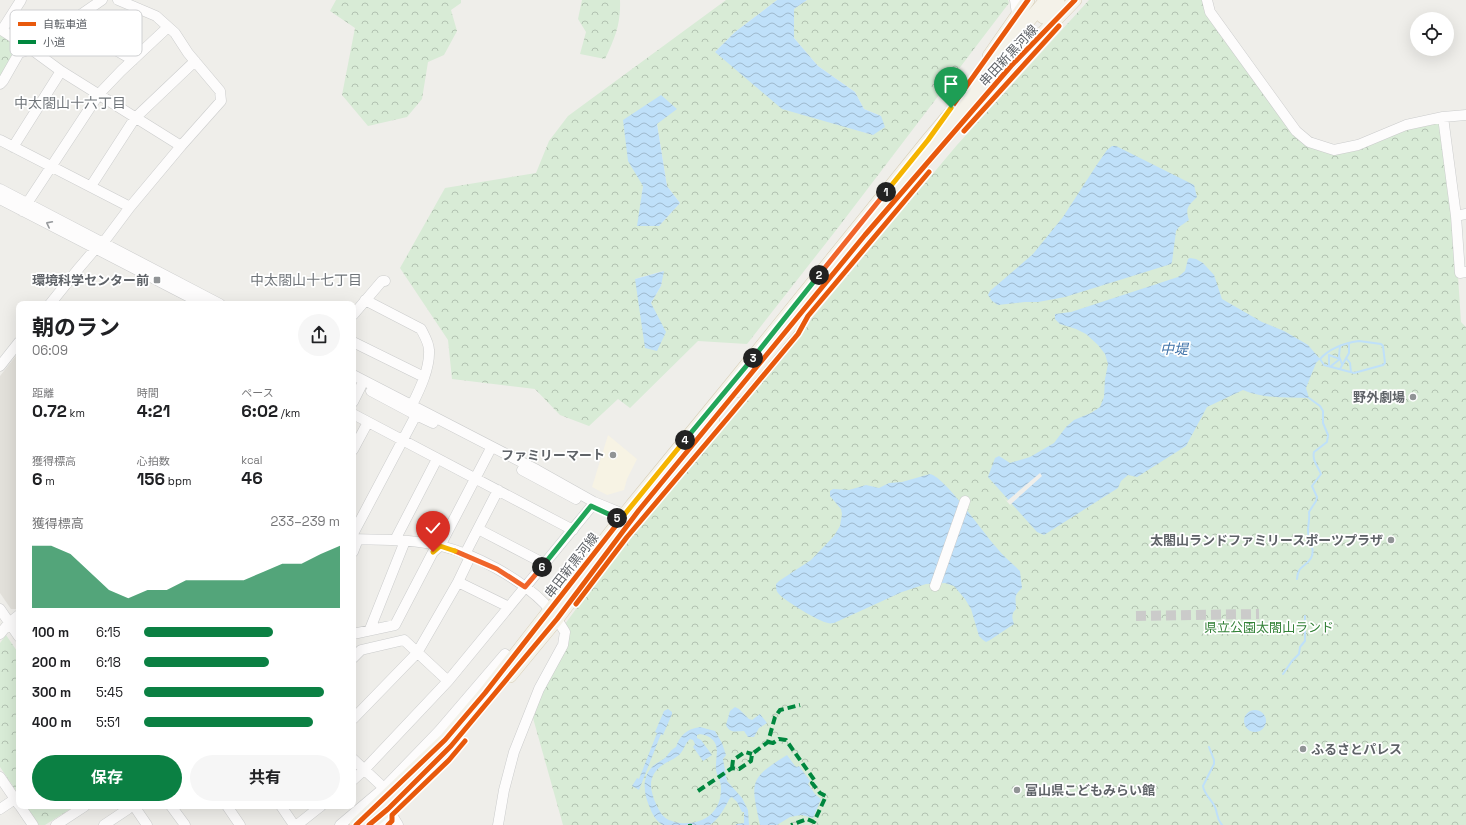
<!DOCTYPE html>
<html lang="ja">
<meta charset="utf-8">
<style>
:root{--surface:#fff;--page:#f6f6f6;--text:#202124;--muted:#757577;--accent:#0b8043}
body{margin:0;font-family:"Space Grotesk","Noto Sans JP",sans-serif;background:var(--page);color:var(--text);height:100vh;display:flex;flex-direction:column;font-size:15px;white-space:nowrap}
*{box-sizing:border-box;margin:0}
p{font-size:13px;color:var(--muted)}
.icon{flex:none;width:22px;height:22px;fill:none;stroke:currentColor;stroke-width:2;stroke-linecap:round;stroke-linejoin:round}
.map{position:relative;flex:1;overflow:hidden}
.sheet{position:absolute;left:16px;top:301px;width:340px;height:508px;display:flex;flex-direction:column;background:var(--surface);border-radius:8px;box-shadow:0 4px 16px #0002}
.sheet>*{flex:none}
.controls{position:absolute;left:1410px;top:12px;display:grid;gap:8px}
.controls a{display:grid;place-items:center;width:44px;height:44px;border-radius:50%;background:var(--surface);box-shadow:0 4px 16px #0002;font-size:20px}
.pin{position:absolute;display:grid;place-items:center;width:34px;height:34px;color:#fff;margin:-41px -17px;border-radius:50% 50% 50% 0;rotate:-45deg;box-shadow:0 0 4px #0007}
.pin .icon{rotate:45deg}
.km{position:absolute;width:20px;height:20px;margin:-10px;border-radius:50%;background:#222;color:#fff;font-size:11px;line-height:20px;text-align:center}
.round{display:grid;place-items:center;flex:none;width:42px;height:42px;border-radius:21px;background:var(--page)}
.overview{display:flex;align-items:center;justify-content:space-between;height:68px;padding:0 16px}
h1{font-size:22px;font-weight:700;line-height:30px}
.metrics{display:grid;grid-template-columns:repeat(3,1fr);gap:6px;height:68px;padding:4px 16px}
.metrics div{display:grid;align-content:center}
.metrics b{font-size:17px;font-weight:700}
.metrics small{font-size:11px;font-weight:400}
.metrics p{font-size:11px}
.chart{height:112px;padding:8px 16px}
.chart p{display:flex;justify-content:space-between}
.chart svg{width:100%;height:72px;margin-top:4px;fill:var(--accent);opacity:.7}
.cta{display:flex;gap:8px;margin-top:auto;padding:8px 16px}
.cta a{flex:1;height:46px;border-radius:24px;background:var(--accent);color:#fff;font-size:16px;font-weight:700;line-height:46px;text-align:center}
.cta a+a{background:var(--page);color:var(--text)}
ul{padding:0 16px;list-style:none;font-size:13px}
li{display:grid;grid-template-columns:64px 48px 1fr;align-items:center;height:30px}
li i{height:10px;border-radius:5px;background:var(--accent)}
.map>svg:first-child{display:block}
.commercial{fill:#f7f3e4}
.education{fill:#e2e0da}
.forest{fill:url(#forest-crowns);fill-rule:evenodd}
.water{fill:url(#water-waves);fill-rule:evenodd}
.pier{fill:#efeeea}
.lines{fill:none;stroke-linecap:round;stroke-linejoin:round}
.stream{stroke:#bfe0f9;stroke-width:2}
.minor-tunnel{stroke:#cbcbca;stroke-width:10;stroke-dasharray:10 5;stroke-linecap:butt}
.minor-casing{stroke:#cbcccc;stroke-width:11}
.major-casing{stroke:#d7ceb8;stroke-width:14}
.minor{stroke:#fdfcfc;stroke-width:10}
.major{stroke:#f4f2e9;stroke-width:13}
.quiet{stroke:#00873e;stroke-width:4;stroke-dasharray:8 4;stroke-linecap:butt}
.cycleway-casing{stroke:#fff;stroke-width:8}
.cycleway{stroke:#e8590c;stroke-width:5}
.oneway{stroke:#96999c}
.split-1-casing{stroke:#fff;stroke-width:8}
.split-2-casing{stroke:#fff;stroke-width:8}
.split-3-casing{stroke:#fff;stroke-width:8}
.split-4-casing{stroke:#fff;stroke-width:8}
.split-5-casing{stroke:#fff;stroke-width:8}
.split-6-casing{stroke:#fff;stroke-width:8}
.split-7-casing{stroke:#fff;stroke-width:8}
.split-8-casing{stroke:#fff;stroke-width:8}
.split-1{stroke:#f5b400;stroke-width:5}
.split-2{stroke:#f0652b;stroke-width:5}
.split-3{stroke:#22a559;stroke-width:5}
.split-4{stroke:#22a559;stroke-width:5}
.split-5{stroke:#f5b400;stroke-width:5}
.split-6{stroke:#22a559;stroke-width:5}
.split-7{stroke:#f0652b;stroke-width:5}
.split-8{stroke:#f5b400;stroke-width:5}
.poi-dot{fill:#919496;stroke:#fff;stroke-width:1.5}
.labels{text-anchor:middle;stroke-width:3.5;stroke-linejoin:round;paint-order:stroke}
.street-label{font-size:13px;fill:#5f6368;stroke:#fff}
.poi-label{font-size:13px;font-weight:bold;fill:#5f6368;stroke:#fff;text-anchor:end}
.park-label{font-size:13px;fill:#348238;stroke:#fff}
.neighbourhood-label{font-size:14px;fill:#70757a;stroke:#fff}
.water-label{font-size:14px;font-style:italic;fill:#4174aa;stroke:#fff}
.key{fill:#fff;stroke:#cfd0d2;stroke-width:1}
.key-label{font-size:11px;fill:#5f6368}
</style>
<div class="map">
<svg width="1466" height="825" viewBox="0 0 1466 825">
<defs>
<pattern id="forest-crowns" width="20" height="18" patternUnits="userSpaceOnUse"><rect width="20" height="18" fill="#d8ebd6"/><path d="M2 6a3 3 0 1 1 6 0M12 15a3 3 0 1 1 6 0" fill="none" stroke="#b2c2b1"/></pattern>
<pattern id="water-waves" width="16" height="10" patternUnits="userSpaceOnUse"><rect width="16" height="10" fill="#bfe0f9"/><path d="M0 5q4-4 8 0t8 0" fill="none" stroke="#9eb9cd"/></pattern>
</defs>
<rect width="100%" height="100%" fill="#efeeea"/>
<path class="commercial" d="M 608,435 L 637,459 L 627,479 L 624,490 L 607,495 L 592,487 Z"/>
<path class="education" d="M 19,352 L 19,609 L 11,609 L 0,593 L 0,376 Z"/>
<path class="forest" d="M 336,0 L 461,0 L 461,3 L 451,10 L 457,31 L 444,55 L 428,62 L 422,99 L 407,117 L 368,126 L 342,95 L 355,28 L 330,11 Z
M 582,0 L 620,0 C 621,24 615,38 605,59 L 580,54 L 586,32 L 578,19 Z
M 726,0 L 777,0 L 735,32 L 715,52 L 840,125 L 873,135 L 881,116 L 864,109 L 855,92 L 818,66 L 794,38 L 794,9 L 807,0 L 1008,0 L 1009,3 L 837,229 L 747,344 L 698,341 L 630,408 L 618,399 L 589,426 L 560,415 L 535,389 L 452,379 L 448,340 L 400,268 L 445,188 L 536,173 L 549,141 L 568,116 ZM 661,95 L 657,124 L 667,186 L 680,203 L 659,226 L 638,226 L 643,186 ZM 663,271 L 661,286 L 651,303 L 635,279 Z
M 1089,0 L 1204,0 L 1295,133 L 1333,152 L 1380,139 L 1441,119 L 1454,215 L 1461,322 L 1466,327 L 1466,825 L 563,825 L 533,718 L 543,689 L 567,647 L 570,631 L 565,624 L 628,538 L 803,333 L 812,318 L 957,145 Z
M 0,35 L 17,46 L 17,50 L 0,79 Z
M 6,635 L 19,654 L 19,795 L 0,767 L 0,643 Z
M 26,806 L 75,806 L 45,825 L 39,825 Z"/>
<path class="water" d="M 777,0 L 807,0 L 794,9 L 794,38 L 818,66 L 855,92 L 864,109 L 881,116 L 885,127 L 873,135 L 782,109 L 715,52 L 735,32 Z
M 661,95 L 677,109 L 657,124 L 667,186 L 680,203 L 659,226 L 637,226 L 643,186 L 628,161 L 623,120 Z
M 1112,146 L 1116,146 L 1194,185 L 1197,197 C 1188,206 1185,208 1189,220 L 1179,227 L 1176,231 L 1172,262 L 1171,264 L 1065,297 L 1038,302 L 1025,302 L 998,305 L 992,301 L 988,295 L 990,291 L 1033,254 L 1063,217 L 1096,166 L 1107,150 Z
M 1190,258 L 1196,259 L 1203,263 L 1214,275 L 1222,299 L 1262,322 L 1284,331 L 1303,342 L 1308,345 L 1320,359 L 1316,363 L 1306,388 L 1309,398 C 1286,397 1264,399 1243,390 L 1207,407 L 1186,446 L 1137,477 L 1128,475 L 1121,481 L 1118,488 L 1044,535 L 1037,532 L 988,477 L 995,458 L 999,456 L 1010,463 L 1030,457 L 1054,443 L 1066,427 L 1074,420 L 1091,413 L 1100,407 L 1104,397 L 1105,379 L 1108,364 L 1105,354 L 1098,345 L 1086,334 L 1076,329 L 1060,324 L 1055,319 L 1055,314 L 1071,312 L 1178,277 L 1185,271 L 1188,259 Z
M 664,271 L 661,286 L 651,303 L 666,332 L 657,351 L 645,348 L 635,279 Z
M 930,474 C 945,477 983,533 996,547 C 1003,556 1012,563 1020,571 L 1022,588 C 1013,596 1016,598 1016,609 C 1011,614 1012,618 1014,624 L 990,640 L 986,642 L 983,640 L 979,636 L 971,609 L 965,599 L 954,586 L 945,583 L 926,584 L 902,592 L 834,623 C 833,623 830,624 828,623 C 820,622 783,600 778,593 C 776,591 776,587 776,584 L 779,581 L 811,560 L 834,536 L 840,526 L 842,514 L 841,509 L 830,496 L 830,491 L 833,489 L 849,490 L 866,485 L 879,488 L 889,483 L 902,482 Z
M 735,707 L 739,709 L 749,719 L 752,720 L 760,714 L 767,723 L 759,728 L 754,737 L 748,737 L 744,731 C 736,731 730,734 726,725 L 730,711 Z
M 668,709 L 672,712 L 672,714 L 663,735 L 661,734 L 639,790 L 632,786 L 637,778 L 639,779 L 657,733 L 655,732 L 664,711 Z
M1244 721a11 11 0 1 1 22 0a11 11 0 1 1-22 0Z
M 700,727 L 715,731 L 722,743 L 726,755 L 723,759 L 727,781 L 742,798 L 748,810 L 749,825 L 736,825 L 736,824 L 744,823 L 744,812 L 742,812 L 737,802 L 732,797 L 730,798 C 725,807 719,819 710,825 L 663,825 C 657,822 652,814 650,808 C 644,794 641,779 652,767 C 656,763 661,761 665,758 C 669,754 670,750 676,747 C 680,735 687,729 700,727 ZM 700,734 C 706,735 712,737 715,743 C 719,750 715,762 716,770 C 717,776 721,781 721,787 C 722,812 704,825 680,823 C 667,821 662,817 657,806 C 649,789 647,775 664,764 C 669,761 676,758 680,754 C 684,750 685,743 690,739 L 693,740 L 695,744 L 693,747 L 703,761 L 712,755 L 701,740 L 697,738 L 697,735 Z
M 787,755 L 795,766 L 797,767 L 799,766 L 810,781 L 808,784 L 815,794 L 821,799 L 813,818 L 802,815 L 795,816 L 790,817 L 777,825 L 760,825 C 751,782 748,779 787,755 Z"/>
<path class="pier" d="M 1040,473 L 1042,476 L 1010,505 L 1023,519 L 1001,495 L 1007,501 Z"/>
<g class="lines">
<path class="stream" d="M 1359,341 L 1381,344 L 1383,346 L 1385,363 L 1383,365 L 1354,373 L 1324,365 L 1320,359 C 1330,348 1345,343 1359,341 Z
M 1340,346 L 1339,356 L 1342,364
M 1346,358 L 1350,363 L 1351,372
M 1329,366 L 1329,355 L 1340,359 L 1331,366
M 1340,369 L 1349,353 L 1349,343
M 1297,579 C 1298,565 1305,568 1311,558 C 1316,549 1308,540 1308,531 C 1308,524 1310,519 1309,512 L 1316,501 L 1317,497 L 1312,486 L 1321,474 C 1318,466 1312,461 1314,452 L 1327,442 L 1328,435 L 1323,423 L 1323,411 L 1320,406 L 1309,398
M 1283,674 L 1292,661 L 1299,654 L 1300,647 L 1305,641 L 1305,616
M 1209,747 L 1214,760 L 1214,764 L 1203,786 C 1204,794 1211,799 1215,807 C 1218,814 1216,818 1222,825"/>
<path class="minor-tunnel" d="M 1136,616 L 1259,614"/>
<defs>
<path id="minor" d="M 1015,0 L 1017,14
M 1207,0 L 1210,12 L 1296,131 L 1309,142 L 1334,150 L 1358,145 L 1406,125 L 1443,117 L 1466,115
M 68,23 L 133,60
M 0,29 L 31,49 L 61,71 L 181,146
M 2,30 L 21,0
M 0,84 L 3,81 L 19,53 L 31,49 L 102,0
M 1443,117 L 1456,216 L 1460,273 L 1466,272
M 0,140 L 130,207
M 13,147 L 61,71
M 91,186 L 135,118 L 195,61
M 0,189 L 220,304
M 0,199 L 203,304
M 22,211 L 99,94 L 121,71 L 168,27
M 1456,216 L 1466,214
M 365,300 L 421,329 C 424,335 429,343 429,350 C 430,368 420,389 412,405
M 50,304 L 79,268 L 96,248 L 103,243 L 130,207 L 181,146 L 221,101 L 220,91 L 188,53 L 175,33 L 156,16 L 118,0
M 353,315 L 382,281 L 385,281
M 353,342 L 424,377
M 0,366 L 19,342
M 353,375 L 537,470 L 594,502 L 631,517
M 371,391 L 416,415 L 433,423
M 353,402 L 361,386
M 353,414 L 573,530
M 353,450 L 368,422
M 522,470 L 576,499
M 478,529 L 545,564
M 353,534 L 416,415
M 353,539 C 382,540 412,539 441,546 C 475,554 519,578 544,603 C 552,611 559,622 565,632 L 563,645 L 539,689 L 514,752 L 504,790 L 498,825
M 395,540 L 437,459
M 353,552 L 358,539
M 465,554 L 498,490
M 458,582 L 470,557
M 935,586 L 965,501
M 0,609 L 19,637
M 370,629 L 405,541
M 0,634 L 9,623 L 19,615
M 353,634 L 395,625 L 433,552 L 440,546 L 489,452
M 353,658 L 361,650 L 404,640 L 448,681 L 364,770 L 353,780
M 448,681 L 591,507
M 353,719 L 417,653 L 458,582 L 509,607
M 353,759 L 384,788
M 0,777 L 19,805
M 20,806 L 33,825
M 134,806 L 147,825
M 171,806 L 185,825
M 227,806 L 240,825
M 281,806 L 294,825
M 0,809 L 15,799
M 388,809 L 398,825
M 56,825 L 85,806
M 104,825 L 128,809 L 131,806
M 297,825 L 321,806
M 340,825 L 384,788 L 439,731 L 505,654
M 383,825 L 387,821 L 391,814"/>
<path id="major" d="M 1043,17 L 1058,0
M 989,56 L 1028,0
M 984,97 L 1011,66 L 1075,0
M 737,391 L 865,235 L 987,84
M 510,676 L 557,619 L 639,510 L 713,420
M 356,825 L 445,740 L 485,693 L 632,505 L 731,384 L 928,140 L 1046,0
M 369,825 L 388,809 L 447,750"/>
</defs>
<use href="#minor" class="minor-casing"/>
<use href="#major" class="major-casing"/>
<use href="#minor" class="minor"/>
<use href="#major" class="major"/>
<path class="quiet" d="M 768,742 L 773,743 L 779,739 L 786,740 L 815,781 L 812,783 L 820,793 L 826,796 L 814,822 L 807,819 L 791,825
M 732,768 L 733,760 L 745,752 L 752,754
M 698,791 L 732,768 L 739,769 L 751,761 L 752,754 L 768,742 L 775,717 L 780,710 L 800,705
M 690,824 L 690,825"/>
<defs>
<path id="cycleway" d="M 964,131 L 1059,26
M 576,604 L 627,537 L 732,413 L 798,334 L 808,316 L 929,172
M 356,825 L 445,740 L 485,693 L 632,505 L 731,384 L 928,140 L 1028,0
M 369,825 L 388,809 L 451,746 L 557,619 L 639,510 L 865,235 L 1011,66 L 1075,0
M 388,825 L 392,821 L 392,815 L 449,760 L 465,741"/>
</defs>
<use href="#cycleway" class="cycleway-casing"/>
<use href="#cycleway" class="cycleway"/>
</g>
<defs><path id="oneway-chevron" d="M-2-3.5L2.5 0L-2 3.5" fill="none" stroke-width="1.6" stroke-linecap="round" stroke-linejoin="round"/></defs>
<use class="oneway" href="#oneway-chevron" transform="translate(49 224) rotate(-153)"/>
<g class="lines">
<defs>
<path id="split-1" d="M 886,192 L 928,140 L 951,108"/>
<path id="split-2" d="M 819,275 L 886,192"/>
<path id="split-3" d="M 753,358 L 819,275"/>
<path id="split-4" d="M 685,440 L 753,358"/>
<path id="split-5" d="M 617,518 L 620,520 L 685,440"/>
<path id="split-6" d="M 542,567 L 591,506 L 617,518"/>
<path id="split-7" d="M 455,551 L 497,569 L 525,587 L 542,567"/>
<path id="split-8" d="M 433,552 L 440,546 L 455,551"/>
</defs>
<use href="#split-1" class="split-1-casing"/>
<use href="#split-2" class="split-2-casing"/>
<use href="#split-3" class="split-3-casing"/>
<use href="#split-4" class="split-4-casing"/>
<use href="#split-5" class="split-5-casing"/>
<use href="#split-6" class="split-6-casing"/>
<use href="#split-7" class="split-7-casing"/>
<use href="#split-8" class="split-8-casing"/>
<use href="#split-1" class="split-1"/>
<use href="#split-2" class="split-2"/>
<use href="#split-3" class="split-3"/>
<use href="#split-4" class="split-4"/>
<use href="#split-5" class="split-5"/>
<use href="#split-6" class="split-6"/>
<use href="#split-7" class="split-7"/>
<use href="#split-8" class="split-8"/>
</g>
<g class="poi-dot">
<rect x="153" y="276" width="8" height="8" rx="2"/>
<circle cx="1413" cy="397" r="4"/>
<circle cx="613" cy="455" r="4"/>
<circle cx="1391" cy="540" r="4"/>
<circle cx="1303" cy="749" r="4"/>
<circle cx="1017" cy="790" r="4"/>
</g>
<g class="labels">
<g class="street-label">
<text transform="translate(1008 55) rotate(-47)" y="5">串田新黒河線</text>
<text transform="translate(571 565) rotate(-52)" y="5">串田新黒河線</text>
</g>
<g class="poi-label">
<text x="149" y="285">環境科学センター前</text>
<text x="1405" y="402">野外劇場</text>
<text x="605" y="460">ファミリーマート</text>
<text x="1383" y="545">太閤山ランドファミリースポーツプラザ</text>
<text x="1311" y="754" text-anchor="start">ふるさとパレス</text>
<text x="1025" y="795" text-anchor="start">富山県こどもみらい館</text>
</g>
<g class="park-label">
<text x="1269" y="632">県立公園太閤山ランド</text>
</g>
<g class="neighbourhood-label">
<text x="70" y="108">中太閤山十六丁目</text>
<text x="306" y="285">中太閤山十七丁目</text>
</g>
<g class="water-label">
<text x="1174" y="354">中堤</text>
</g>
</g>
<rect x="10" y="10" width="132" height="46" rx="6" class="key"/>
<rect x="18" y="22" width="18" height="4" fill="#e8590c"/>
<rect x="18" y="40" width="18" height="4" fill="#00873e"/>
<g class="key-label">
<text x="43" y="28">自転車道</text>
<text x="43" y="46">小道</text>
</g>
</svg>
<div class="controls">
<a><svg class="icon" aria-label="locate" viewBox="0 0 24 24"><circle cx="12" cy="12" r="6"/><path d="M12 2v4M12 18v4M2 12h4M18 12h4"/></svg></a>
</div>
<div class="pin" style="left:951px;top:108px;background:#1e9e55"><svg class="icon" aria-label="arrive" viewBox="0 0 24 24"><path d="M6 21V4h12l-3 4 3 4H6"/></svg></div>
<div class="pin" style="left:433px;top:552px;background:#d93025"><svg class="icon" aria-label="check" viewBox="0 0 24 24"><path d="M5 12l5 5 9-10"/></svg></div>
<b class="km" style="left:886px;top:192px">1</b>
<b class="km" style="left:819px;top:275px">2</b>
<b class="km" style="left:753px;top:358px">3</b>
<b class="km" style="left:685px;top:440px">4</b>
<b class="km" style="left:617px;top:518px">5</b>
<b class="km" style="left:542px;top:567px">6</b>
<section class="sheet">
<div class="overview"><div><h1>朝のラン</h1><p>06:09</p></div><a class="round"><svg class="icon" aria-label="share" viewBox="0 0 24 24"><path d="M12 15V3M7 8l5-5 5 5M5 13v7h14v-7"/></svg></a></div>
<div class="metrics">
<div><p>距離</p><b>0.72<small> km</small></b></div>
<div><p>時間</p><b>4:21</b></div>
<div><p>ペース</p><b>6:02<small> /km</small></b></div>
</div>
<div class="metrics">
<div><p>獲得標高</p><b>6<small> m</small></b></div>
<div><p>心拍数</p><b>156<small> bpm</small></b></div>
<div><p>kcal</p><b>46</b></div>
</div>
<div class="chart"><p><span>獲得標高</span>233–239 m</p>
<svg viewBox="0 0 160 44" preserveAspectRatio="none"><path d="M0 44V6L10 6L20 11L30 22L40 33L50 38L60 33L70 33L80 27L90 27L100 27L110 27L120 22L130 17L140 17L150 11L160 6V44z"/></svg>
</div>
<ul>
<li><b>100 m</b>6:15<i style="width:66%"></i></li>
<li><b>200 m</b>6:18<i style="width:64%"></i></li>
<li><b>300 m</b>5:45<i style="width:92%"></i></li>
<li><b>400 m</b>5:51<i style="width:86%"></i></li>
</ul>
<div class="cta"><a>保存</a><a>共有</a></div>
</section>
</div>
